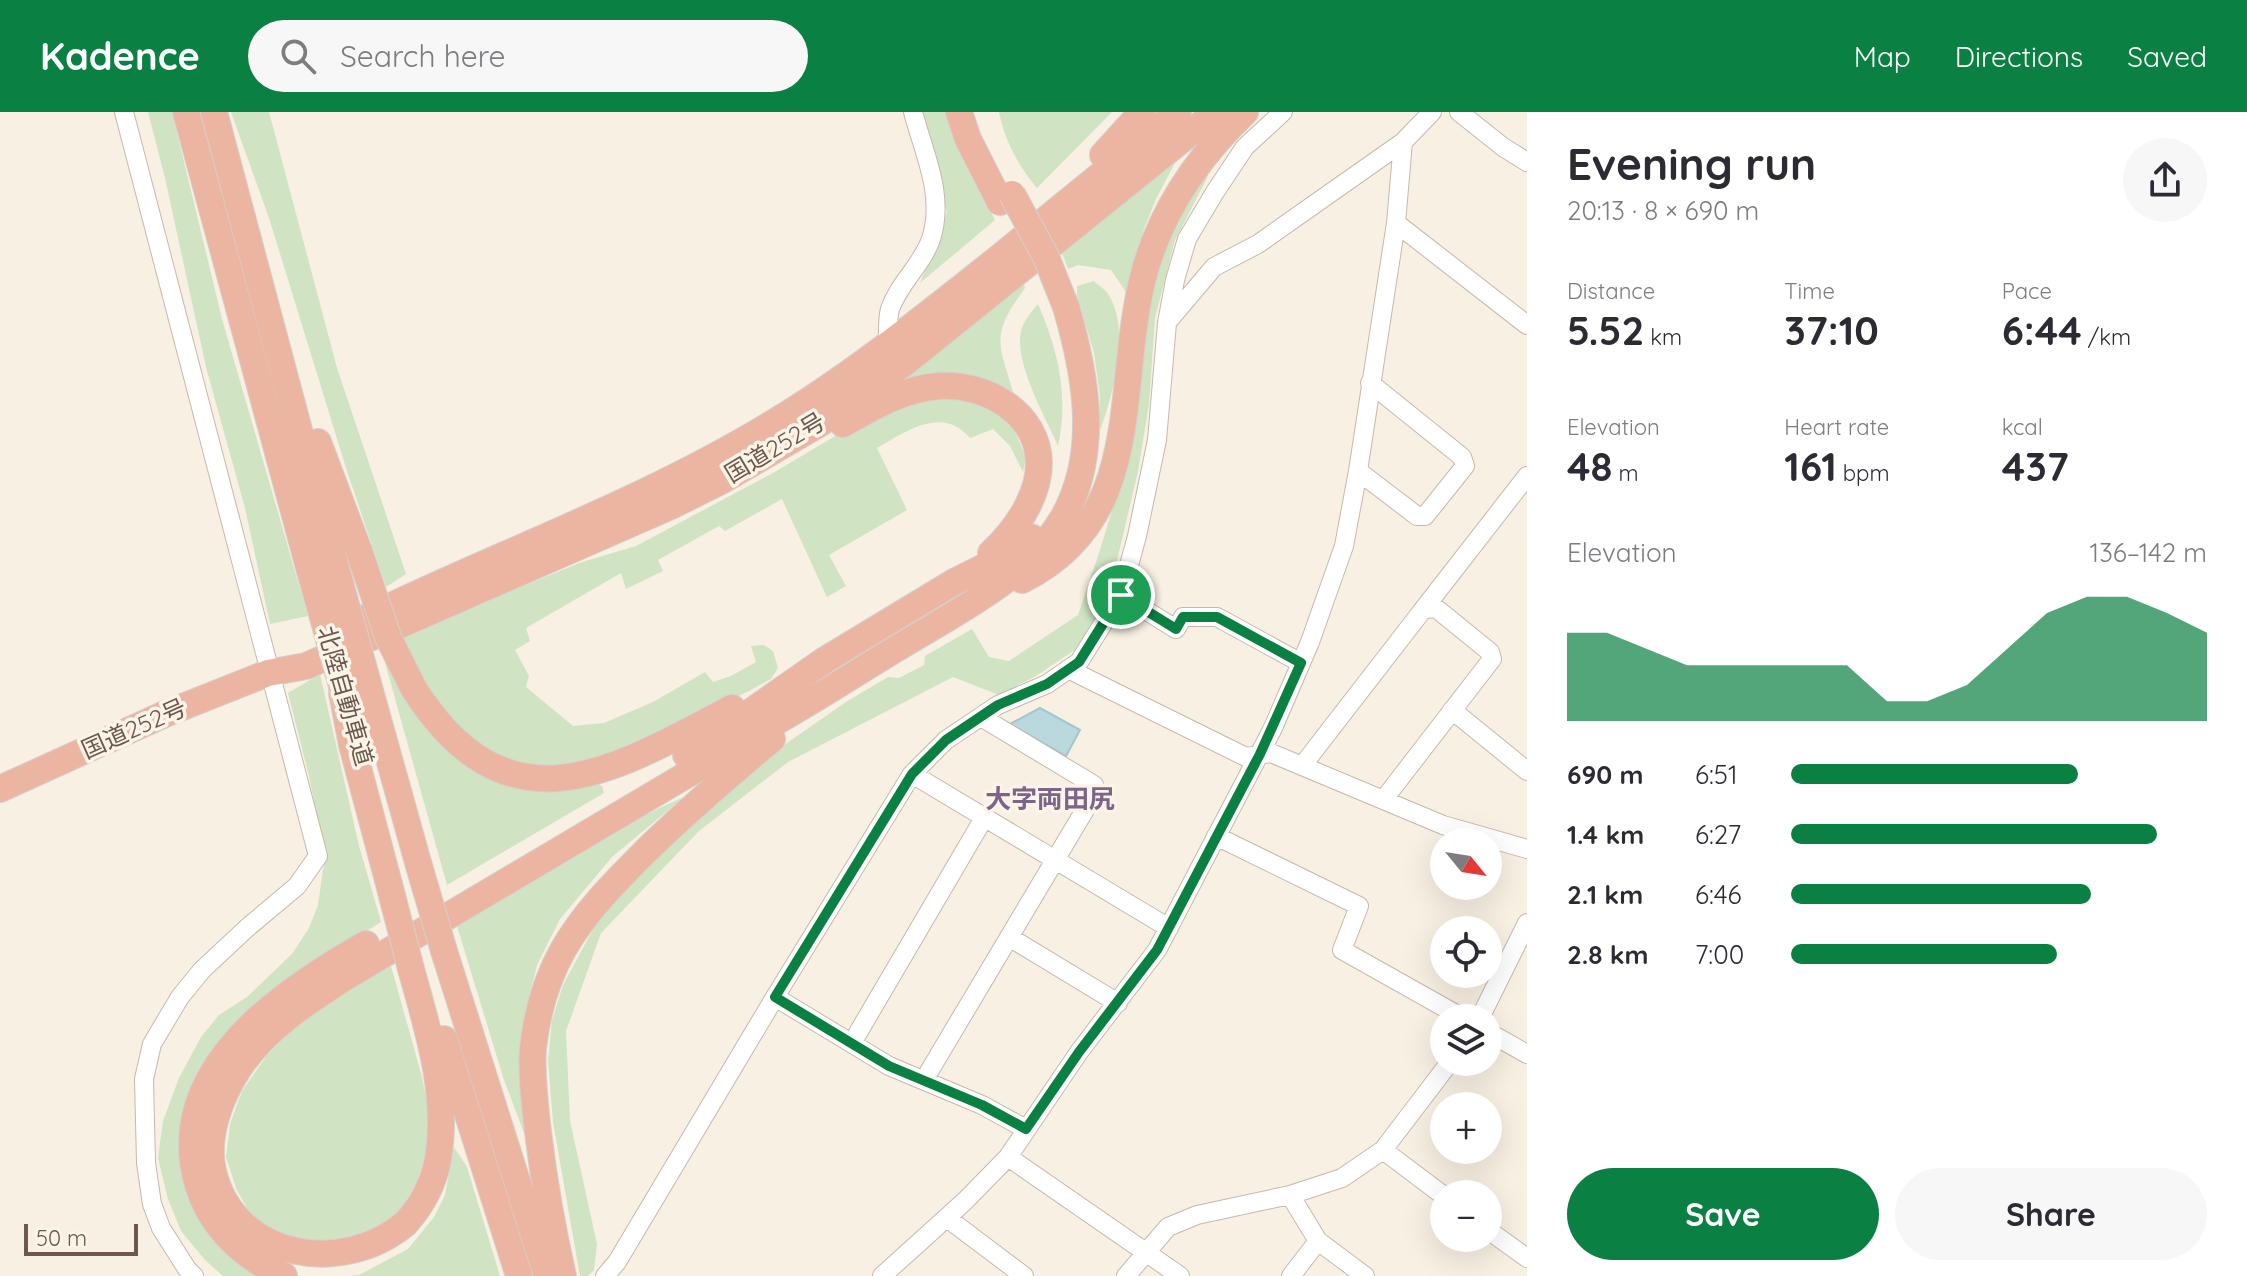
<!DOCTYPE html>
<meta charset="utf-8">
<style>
:root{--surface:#fff;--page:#f7f7f7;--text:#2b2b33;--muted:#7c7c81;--accent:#0b8043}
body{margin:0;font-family:Quicksand,"Noto Sans JP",sans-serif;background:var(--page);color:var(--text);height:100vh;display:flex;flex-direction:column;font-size:30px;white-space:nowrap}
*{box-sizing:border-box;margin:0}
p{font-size:26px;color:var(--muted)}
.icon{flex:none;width:44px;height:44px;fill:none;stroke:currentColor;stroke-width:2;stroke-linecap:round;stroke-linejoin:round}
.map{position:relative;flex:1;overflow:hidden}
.sheet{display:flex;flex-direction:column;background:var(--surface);width:720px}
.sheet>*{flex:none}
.needle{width:52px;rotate:120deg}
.tools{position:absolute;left:1430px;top:716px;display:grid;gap:16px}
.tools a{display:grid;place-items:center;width:72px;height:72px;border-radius:50%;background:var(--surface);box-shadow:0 8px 32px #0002;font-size:40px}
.scale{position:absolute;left:24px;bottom:20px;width:114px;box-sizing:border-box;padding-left:8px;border:4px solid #6c584c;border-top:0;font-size:22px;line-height:28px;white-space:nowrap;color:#6c584c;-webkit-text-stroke:6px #fcf4e8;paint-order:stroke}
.pin{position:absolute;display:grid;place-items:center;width:68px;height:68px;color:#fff;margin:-34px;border:4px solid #fff;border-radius:50%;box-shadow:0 2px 8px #0007}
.round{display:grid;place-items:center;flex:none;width:84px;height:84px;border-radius:42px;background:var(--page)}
.headline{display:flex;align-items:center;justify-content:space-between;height:136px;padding:0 40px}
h1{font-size:44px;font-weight:800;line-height:60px}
.stats{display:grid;grid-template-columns:repeat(3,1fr);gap:12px;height:136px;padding:8px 40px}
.stats div{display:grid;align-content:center}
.stats b{font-size:40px;font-weight:800}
.stats small{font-size:22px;font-weight:400}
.stats p{font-size:22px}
.chart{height:224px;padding:16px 40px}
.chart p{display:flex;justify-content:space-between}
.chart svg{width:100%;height:144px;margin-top:8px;fill:var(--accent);opacity:.7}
.primary-button{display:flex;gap:16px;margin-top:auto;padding:16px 40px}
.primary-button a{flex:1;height:92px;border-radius:48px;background:var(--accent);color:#fff;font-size:32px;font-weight:800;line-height:92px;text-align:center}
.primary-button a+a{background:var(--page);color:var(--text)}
ul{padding:0 40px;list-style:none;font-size:26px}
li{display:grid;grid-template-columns:128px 96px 1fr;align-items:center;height:60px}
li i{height:20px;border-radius:10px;background:var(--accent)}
header{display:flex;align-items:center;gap:48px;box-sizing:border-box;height:112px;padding:0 40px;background:var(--accent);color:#fff}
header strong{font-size:38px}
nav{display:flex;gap:44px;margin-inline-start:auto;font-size:28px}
.search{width:560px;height:72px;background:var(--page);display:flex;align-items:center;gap:20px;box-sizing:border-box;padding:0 28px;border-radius:44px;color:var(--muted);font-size:30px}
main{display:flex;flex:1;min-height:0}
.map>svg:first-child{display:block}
.green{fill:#d0e3c3}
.water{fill:#bad9df;stroke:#a1c7cf;stroke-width:2}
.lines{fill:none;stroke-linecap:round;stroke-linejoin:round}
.minor-casing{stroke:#c7b8ab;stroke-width:20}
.highway-casing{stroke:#d6d0cd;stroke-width:28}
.minor{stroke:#fff;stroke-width:18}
.highway{stroke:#ebb5a1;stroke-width:26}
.highway-bridge-casing{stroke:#d6d0cd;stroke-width:28;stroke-linecap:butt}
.highway-bridge{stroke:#ebb5a1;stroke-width:26}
.route-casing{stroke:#fff;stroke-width:16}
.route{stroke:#0b8043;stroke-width:10}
.labels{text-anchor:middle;stroke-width:7;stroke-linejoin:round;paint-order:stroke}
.street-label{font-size:24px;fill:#6c584c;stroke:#fcf4e8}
.neighbourhood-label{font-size:26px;font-weight:bold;fill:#7d6489;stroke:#fcf4e8}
</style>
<header>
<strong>Kadence</strong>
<div class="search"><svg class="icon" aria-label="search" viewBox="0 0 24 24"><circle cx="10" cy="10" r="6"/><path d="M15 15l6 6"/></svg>Search here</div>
<nav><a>Map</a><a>Directions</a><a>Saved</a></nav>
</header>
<main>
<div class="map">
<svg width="1527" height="1164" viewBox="0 0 1527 1164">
<rect width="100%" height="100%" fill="#f8f0e2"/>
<path class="green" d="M 148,0 L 172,0 L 222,207 L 308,504 L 270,512 L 245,396 L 206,255 L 165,66 Z
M 231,0 L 269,0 L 337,256 L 406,462 L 386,475 L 347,359 L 269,106 Z
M 919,0 L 950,0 L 978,71 L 995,108 L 920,171 L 947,100 Z
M 999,0 L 1112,0 L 1037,76 C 1018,53 1005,29 999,0 Z
M 1217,42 L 1206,68 L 1175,128 L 1155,206 L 1149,292 L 1138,359 L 1108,487 L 1076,537 L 1036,564 L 999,583 L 953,565 L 788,650 L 699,719 L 601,821 L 566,919 L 570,1009 L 597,1132 L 594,1158 L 588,1164 L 580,1164 L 553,1010 L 548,949 L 552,908 L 563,873 L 598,808 L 683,719 L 774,640 L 846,590 L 888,565 L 899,566 L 924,553 L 925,544 L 972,517 L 989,545 L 1009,549 L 1078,503 L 1101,435 L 1126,351 L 1140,246 L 1163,131 Z
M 1171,48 L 1176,49 L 1156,87 L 1144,117 L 1128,183 L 1111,158 L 1078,153 L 1068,157 L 1062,141 L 1123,92 Z
M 1094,169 C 1098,173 1105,177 1108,182 C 1132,218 1112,287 1098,324 L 1100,284 L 1094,241 L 1077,184 L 1077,174 Z
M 1024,172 L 1025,176 C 988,226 1000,232 1015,287 L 874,279 Z
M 1038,192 C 1058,238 1069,284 1058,334 C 1045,304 1014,251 1021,219 C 1024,208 1031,200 1038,192 Z
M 909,285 L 974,286 L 1010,307 L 1026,346 L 1023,360 L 1010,334 L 993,317 L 970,326 C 942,293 906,320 877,336 L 907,398 L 829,443 L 846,474 L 827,485 L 782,387 L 725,419 L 719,414 L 658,448 L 663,459 L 626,477 L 621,461 L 526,516 L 530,529 L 515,538 L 529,564 L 526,575 L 573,614 L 604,611 L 653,590 L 705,560 L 713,570 L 731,564 L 756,550 L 751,534 L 764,533 L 773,539 L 778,556 L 771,567 L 749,579 L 593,654 L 550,657 L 513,650 L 474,630 L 444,597 L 411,548 L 400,518 L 508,480 L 582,450 L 636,434 L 773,361 L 879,298 Z
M 384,547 L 401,576 L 489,663 L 509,674 L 534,679 L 555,679 L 592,669 L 602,674 L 604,681 L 447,773 Z
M 320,562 L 359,734 L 381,810 L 320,848 L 193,989 L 263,1164 L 223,1164 L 205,1148 L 181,1119 L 168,1087 L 158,1046 L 163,1009 L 179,966 L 201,925 L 219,903 L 247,885 L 292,842 L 309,816 L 318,793 L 325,744 L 309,664 L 288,581 Z
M 684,685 L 612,745 L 560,807 L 537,853 L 524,908 L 523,973 L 532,1042 L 504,968 L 457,814 C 531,769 604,719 684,685 Z
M 391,854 L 422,965 L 431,1010 L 427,1040 L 416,1073 L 396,1104 L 371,1123 L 345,1132 L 280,1126 L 252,1106 L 236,1076 L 226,1045 L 230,1012 L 242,979 L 267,943 L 290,920 L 332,889 Z
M 454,1035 L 467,1055 L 500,1164 L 348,1164 L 359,1163 L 408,1137 L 434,1105 L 445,1083 Z"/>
<path class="water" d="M 1040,596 L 1080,618 L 1066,644 L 1010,612 Z"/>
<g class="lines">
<defs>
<path id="minor" d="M 124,0 L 318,744 L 297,774 L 247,816 L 202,858 L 180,885 L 152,932 L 144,967 L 146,1051 L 152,1092 L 161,1116 L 187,1157 L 194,1164
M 1459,0 L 1503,35 L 1527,50
M 1396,111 L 1527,213
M 1169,208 L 1214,155 L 1258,132 L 1403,30
M 888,234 C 888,222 887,208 890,197 C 899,171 922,153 931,127 C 945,83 924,42 913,0
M 1358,359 L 1417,404 L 1425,404 L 1465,354 L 1462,345 L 1370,271
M 1121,483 L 1176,517 L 1183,505 L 1217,505 L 1301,551
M 1422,499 L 1527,364
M 1068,557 L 1246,645 L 1271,641 L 1443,713 L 1527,737
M 1452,598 L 1527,659
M 1302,654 L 1422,499 L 1429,496 L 1437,497 L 1490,540 L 1492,547 L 1384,687
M 912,662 L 1169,816
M 1216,724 L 1359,794 L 1342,838 L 1463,906
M 1009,825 L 1118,891
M 775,885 L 889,954 L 982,993 L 1026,1017
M 1480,906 L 1527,811
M 1488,920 L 1527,942
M 852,931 L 984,706
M 924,968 L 1095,681 L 1094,673 L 981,605
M 1383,1038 L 1444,1084
M 1008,1045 L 1180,1164
M 1290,1083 L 1318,1129 L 1365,1164
M 947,1106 L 1024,1164
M 1488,1118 L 1527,1146
M 605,1164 L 617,1150 L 775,885 L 912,662 L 946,628 L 998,593 L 1047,572 L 1079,550 L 1121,483 L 1137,424 L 1157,328 L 1167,211 L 1175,168 L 1187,127 L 1215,80 L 1245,35 L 1283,0
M 882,1164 L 965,1089 L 1008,1045 L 1079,940 L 1157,838 L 1273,616 L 1310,530 L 1344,434 L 1358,359 L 1396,111 L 1403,30 L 1432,0
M 1126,1164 L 1168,1115 L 1197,1103 L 1290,1083 L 1342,1066 L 1383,1038 L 1450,950
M 1291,1164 L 1318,1129"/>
<path id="highway" d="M 186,0 L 310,459
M 214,0 L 334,449
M 959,0 L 968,27 L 1000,90
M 1103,43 L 1142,0
M 843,312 C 873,295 905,276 939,274 C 985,271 1038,300 1039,351 C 1039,385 1015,419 991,441
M 318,330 L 359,439
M 1022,468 C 1148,405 1114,274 1144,162 C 1161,98 1197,46 1245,0
M 333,522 C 477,449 631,397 770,313 C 850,265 922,207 995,149 C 1056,99 1117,49 1178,0
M 414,577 C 508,724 611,660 732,596
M 342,581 L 352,633 L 389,772
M 374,593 L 419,754
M 686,643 L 706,631 L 825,548 L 954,470 L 1004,445 L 1031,425
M 0,677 L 165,602 L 268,561 L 306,554 L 671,394 L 723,368 L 819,312 L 907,249 L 1216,0
M 444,839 L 547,1164
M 411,857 C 428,918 449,983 438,1047 C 434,1070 422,1093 406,1111 C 344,1164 234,1149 213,1059 C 205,1025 220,985 239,956 C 265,917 305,891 344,866 C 494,776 645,688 796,598 C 832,577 867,554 904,532 C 960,498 1028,465 1063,406 C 1100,341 1086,263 1066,195
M 444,927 L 519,1164
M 284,1164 C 244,1145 211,1116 198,1073 C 164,959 281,880 366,832
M 563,1164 C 552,1116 544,1069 538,1020 C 535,993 531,963 533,936 C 537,901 546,868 563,838 C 585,799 618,767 649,736 C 688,698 730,662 772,627"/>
</defs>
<use href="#minor" class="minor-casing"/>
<use href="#highway" class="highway-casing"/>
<use href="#minor" class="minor"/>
<use href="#highway" class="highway"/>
<defs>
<path id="highway-bridge" d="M 1012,82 L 1046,145 L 1066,195
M 359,439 L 388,525 L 414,577
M 334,449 L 374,593
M 310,459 L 350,603
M 419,754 L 444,839
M 389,772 L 411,857"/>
</defs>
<use href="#highway-bridge" class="highway-bridge-casing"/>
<use href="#highway-bridge" class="highway-bridge"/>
</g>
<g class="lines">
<defs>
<path id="route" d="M 1121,483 L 1176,517 L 1183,505 L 1217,505 L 1301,551 L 1260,642 L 1157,838 L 1079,940 L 1026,1017 L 982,993 L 889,954 L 775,885 L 912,662 L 946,628 L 998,593 L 1047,572 L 1079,550 Z"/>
</defs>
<use href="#route" class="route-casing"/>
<use href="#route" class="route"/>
</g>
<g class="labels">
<g class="street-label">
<text transform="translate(775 336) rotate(-31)" y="8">国道252号</text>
<text transform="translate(345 584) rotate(74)" y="8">北陸自動車道</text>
<text transform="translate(134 617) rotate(-24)" y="8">国道252号</text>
</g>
<g class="neighbourhood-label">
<text x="1050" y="696">大字両田尻</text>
</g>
</g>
</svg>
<div class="tools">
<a><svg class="needle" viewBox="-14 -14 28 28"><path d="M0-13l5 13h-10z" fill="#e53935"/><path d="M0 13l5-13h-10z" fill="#7c7c81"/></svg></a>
<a><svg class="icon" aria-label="locate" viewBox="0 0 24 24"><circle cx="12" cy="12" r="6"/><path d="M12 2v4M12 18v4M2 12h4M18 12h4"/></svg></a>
<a><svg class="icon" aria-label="layers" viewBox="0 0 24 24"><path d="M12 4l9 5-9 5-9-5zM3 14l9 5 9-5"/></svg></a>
<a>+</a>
<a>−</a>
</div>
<div class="scale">50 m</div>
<div class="pin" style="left:1121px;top:483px;background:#1e9e55"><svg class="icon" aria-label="arrive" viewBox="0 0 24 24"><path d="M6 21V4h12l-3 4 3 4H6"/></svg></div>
</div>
<section class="sheet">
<div class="headline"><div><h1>Evening run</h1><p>20:13 · 8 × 690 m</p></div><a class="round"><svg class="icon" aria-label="share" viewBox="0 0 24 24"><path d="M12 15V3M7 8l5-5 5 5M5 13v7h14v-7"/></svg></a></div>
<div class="stats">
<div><p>Distance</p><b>5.52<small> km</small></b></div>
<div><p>Time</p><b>37:10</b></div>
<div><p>Pace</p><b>6:44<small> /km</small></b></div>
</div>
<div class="stats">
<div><p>Elevation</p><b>48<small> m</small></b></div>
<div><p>Heart rate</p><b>161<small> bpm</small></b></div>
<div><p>kcal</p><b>437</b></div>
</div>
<div class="chart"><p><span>Elevation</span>136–142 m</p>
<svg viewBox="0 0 160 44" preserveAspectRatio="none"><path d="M0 44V17L10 17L20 22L30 27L40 27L50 27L60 27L70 27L80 38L90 38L100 33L110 22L120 11L130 6L140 6L150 11L160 17V44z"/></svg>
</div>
<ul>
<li><b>690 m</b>6:51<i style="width:69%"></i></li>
<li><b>1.4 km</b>6:27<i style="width:88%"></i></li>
<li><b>2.1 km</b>6:46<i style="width:72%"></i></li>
<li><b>2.8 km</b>7:00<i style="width:64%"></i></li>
</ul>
<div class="primary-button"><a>Save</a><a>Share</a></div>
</section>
</main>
